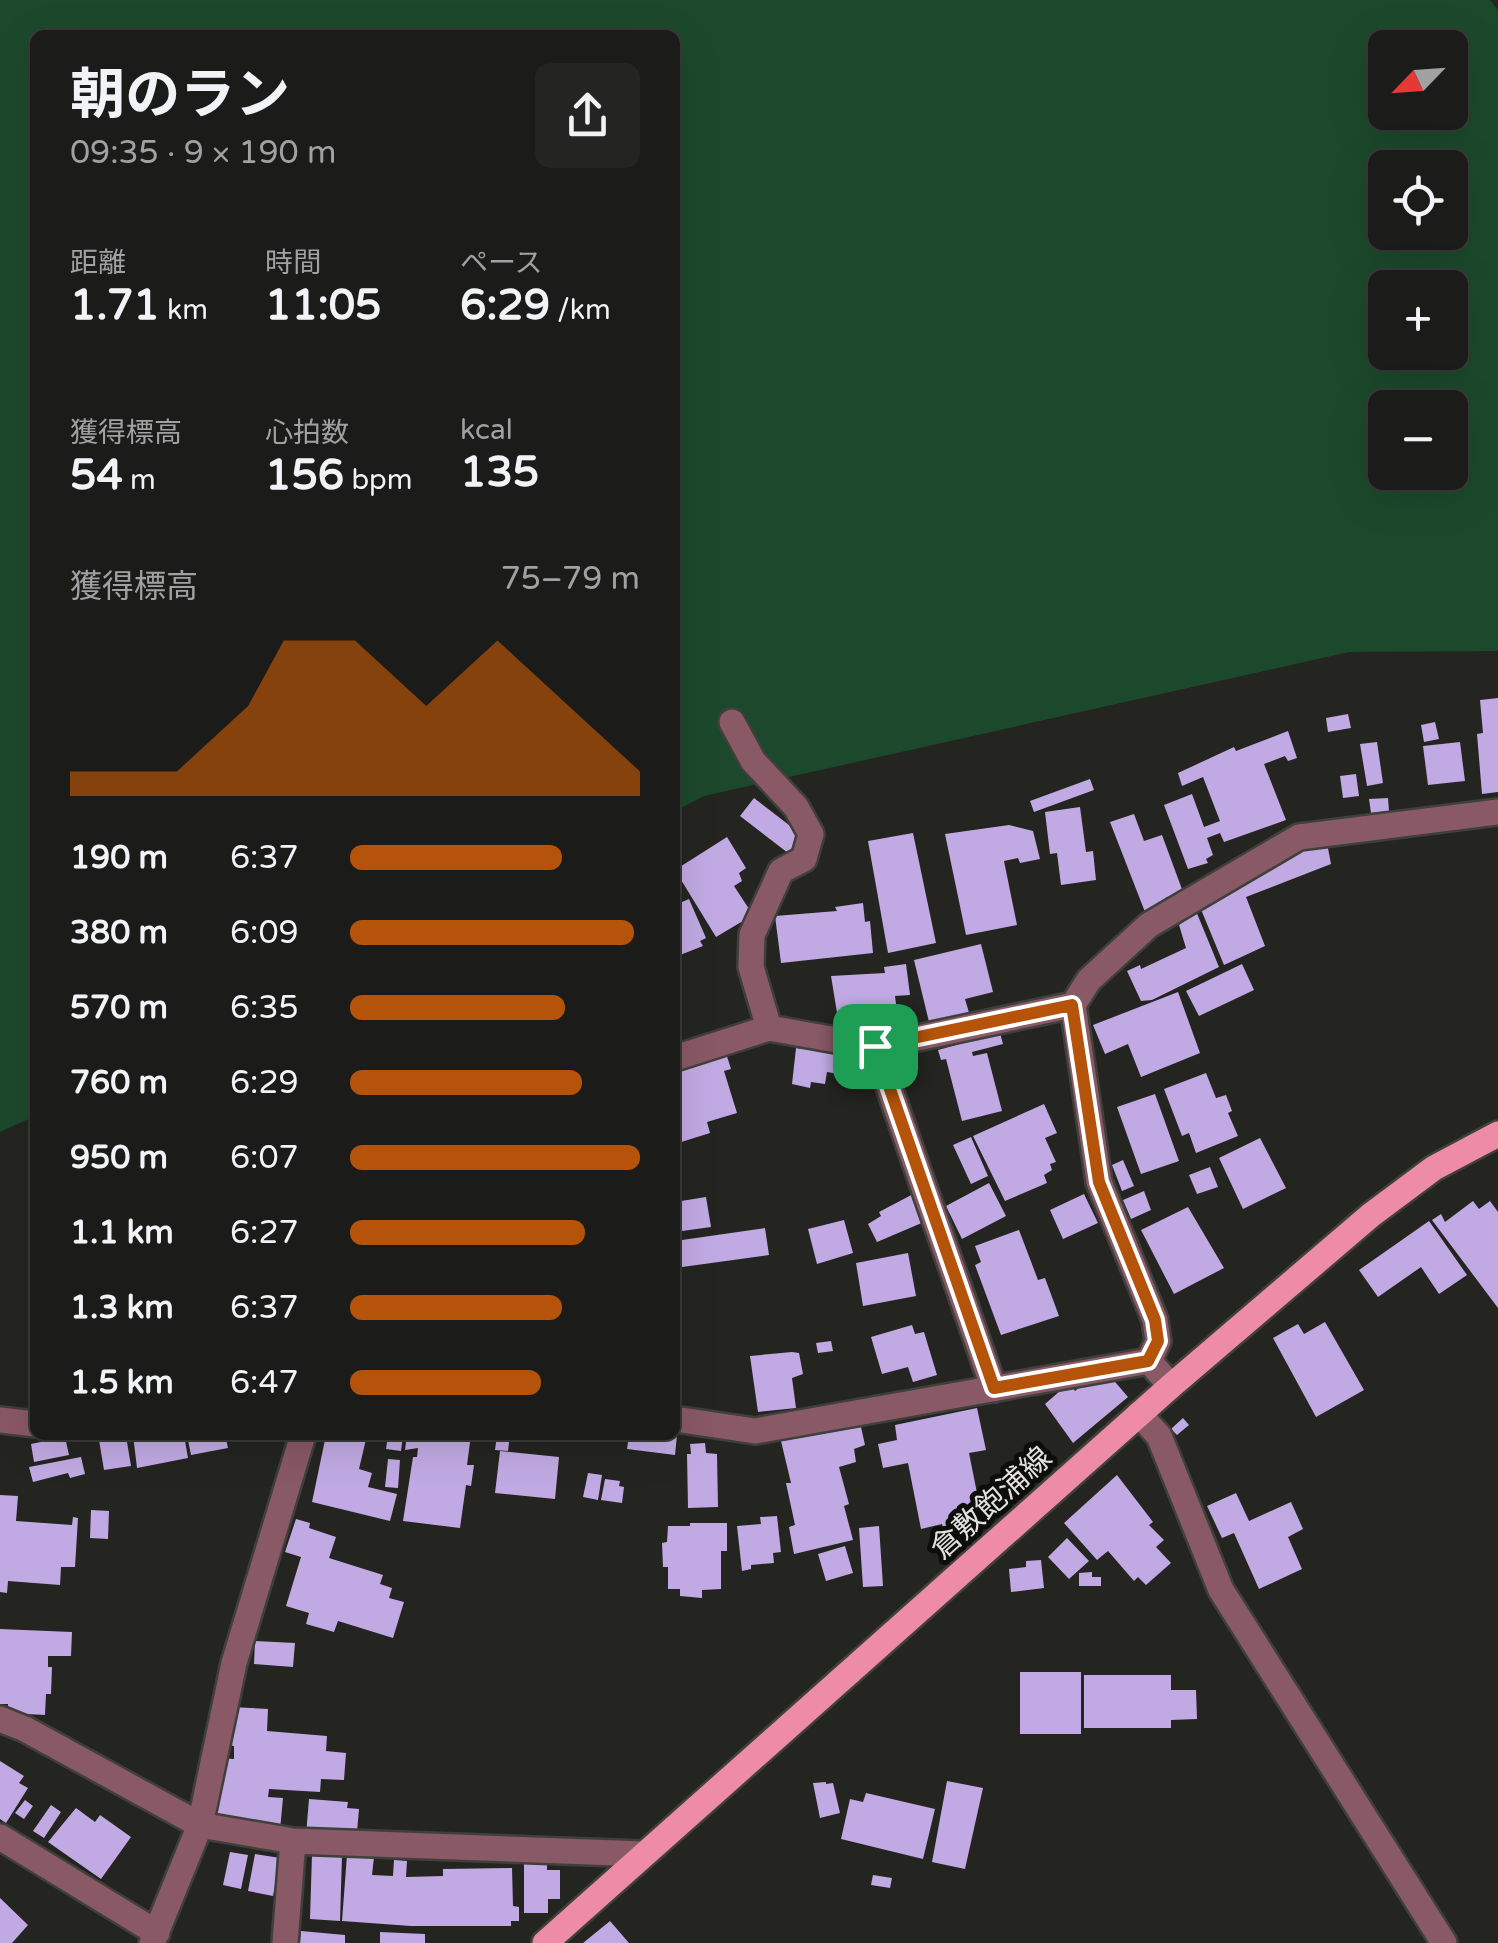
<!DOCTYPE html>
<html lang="ja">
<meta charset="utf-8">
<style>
:root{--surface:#1b1b19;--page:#242422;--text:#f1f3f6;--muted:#a0a1a2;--line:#393938;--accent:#b45309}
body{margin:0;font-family:"Varela Round","Noto Sans JP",sans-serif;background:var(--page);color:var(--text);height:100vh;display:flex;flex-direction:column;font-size:38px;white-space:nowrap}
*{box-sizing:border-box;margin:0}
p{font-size:32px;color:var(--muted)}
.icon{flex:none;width:55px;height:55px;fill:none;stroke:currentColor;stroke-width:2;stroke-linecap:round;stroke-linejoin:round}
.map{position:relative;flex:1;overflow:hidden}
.drawer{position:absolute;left:30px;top:30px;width:650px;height:1410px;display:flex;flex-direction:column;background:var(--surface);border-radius:15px;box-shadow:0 10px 40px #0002,0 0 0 2px var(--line)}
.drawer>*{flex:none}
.needle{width:65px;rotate:245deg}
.controls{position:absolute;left:1368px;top:30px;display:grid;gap:20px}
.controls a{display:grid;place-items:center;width:100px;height:100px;border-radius:15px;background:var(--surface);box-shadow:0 10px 40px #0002,0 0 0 2px var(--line);font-size:50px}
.pin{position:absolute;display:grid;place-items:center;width:85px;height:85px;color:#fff;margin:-42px;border-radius:20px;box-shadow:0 5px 15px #0006}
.round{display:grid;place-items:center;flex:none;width:105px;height:105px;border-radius:15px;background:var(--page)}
.summary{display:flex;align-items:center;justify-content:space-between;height:170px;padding:0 40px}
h1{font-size:55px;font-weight:700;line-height:75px}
.metrics{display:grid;grid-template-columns:repeat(3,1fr);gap:15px;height:170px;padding:10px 40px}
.metrics div{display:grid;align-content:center}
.metrics b{font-size:42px;font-weight:700}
.metrics small{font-size:28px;font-weight:400}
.metrics p{font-size:28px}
.chart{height:280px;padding:20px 40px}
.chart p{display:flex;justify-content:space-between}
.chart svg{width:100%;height:180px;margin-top:10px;fill:var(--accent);opacity:.7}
ul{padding:0 40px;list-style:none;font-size:32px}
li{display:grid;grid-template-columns:160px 120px 1fr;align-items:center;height:75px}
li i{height:25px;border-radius:12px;background:var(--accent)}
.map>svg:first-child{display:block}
.green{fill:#1c492c;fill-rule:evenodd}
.building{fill:#c1aae3}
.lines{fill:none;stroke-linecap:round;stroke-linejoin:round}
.minor-casing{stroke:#3f3f3c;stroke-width:30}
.primary-casing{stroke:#3f3f3c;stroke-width:30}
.minor{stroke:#895965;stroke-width:25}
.primary{stroke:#ee8ca7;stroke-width:25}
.route-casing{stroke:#fff;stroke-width:20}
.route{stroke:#b45309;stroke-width:12}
.labels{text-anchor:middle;stroke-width:10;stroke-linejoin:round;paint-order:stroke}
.street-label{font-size:30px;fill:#e3e2e1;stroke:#0d0d0c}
</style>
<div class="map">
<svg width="1498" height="1943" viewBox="0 0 1498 1943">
<rect width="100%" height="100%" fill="#242421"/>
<path class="green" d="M 0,0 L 1490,0 L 1498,10 L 1498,651 L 1349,652 L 704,796 L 675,811 L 675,35 L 35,35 L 35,1116 L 0,1132 ZM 1385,48 L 1450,48 L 1450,112 L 1385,112 ZM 1385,168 L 1450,168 L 1450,232 L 1385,232 ZM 1385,288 L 1450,288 L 1450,352 L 1385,352 ZM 1385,408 L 1450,408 L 1450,472 L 1385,472 Z"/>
<path class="building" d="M 1498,698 L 1498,792 L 1482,794 L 1477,734 L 1483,733 L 1480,700 Z
M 1348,714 L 1351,728 L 1328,732 L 1326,718 Z
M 1435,722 L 1439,739 L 1424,742 L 1421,725 Z
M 1288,731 L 1297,758 L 1288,761 L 1285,756 L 1264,764 L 1286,820 L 1224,842 L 1220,833 L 1207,838 L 1213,855 L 1206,859 L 1208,863 L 1188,869 L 1164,805 L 1192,794 L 1204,827 L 1220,821 L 1203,777 L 1182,786 L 1178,773 L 1234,747 L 1236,751 Z
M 1377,742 L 1383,783 L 1367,786 L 1360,744 Z
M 1460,742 L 1465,781 L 1428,785 L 1423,746 Z
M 1356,774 L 1359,796 L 1343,798 L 1340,776 Z
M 1090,779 L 1094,790 L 1034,812 L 1030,801 Z
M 754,798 L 802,835 L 788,853 L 740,816 Z
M 1388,798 L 1389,811 L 1371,813 L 1369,799 Z
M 1080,807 L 1086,852 L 1093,851 L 1096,880 L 1061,885 L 1057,853 L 1050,854 L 1045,812 Z
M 1134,814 L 1144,841 L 1162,835 L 1183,892 L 1165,898 L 1167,904 L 1145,912 L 1110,822 Z
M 1009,825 L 1033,831 L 1040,859 L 1020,863 L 1018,858 L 1004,861 L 1017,925 L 966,935 L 945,834 Z
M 913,833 L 936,943 L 888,953 L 868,841 Z
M 727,837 L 746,868 L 739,873 L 742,881 L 734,886 L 753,915 L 716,937 L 675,870 Z
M 1327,843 L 1331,864 L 1246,897 L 1265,946 L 1224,965 L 1200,907 L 1258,859 Z
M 689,899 L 706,938 L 700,941 L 703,946 L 675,957 L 675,905 Z
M 863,903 L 865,922 L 870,921 L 873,953 L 781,963 L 775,916 L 837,911 L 835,907 Z
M 1196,911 L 1219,967 L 1152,1000 L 1141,1001 L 1127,971 L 1140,965 L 1141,969 L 1186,948 L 1179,925 Z
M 981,944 L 993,992 L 965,999 L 970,1016 L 930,1026 L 914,960 Z
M 906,964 L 910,995 L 895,996 L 897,1012 L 902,1011 L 904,1028 L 864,1033 L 864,1030 L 840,1031 L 831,976 L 885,973 L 884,967 Z
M 1242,964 L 1254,990 L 1199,1016 L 1186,991 Z
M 1178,992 L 1200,1053 L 1141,1077 L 1128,1044 L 1105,1054 L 1093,1025 Z
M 1000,1033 L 1003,1044 L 972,1052 L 973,1056 L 987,1053 L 1002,1111 L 962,1121 L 946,1059 L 941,1060 L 938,1050 Z
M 804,1047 L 874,1059 L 872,1075 L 863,1074 L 862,1083 L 856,1082 L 857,1077 L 827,1072 L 825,1084 L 811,1082 L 810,1088 L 792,1084 L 796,1048 L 804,1049 Z
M 725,1050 L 731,1069 L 724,1071 L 737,1113 L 707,1122 L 710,1133 L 675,1144 L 675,1065 Z
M 1206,1073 L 1216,1098 L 1226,1095 L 1232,1111 L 1228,1113 L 1238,1136 L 1196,1153 L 1189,1133 L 1182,1136 L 1164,1089 Z
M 1155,1094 L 1179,1161 L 1141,1174 L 1117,1107 Z
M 1044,1104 L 1057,1133 L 1045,1138 L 1056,1162 L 1050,1164 L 1052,1170 L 1044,1175 L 1047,1183 L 1005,1201 L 973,1136 Z
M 971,1137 L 988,1176 L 971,1184 L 953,1145 Z
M 1260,1138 L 1286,1188 L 1243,1209 L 1219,1158 Z
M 1123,1160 L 1134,1186 L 1122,1191 L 1112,1165 Z
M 1210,1167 L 1218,1187 L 1197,1194 L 1189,1175 Z
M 989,1183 L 1006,1216 L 962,1239 L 946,1206 Z
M 1144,1191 L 1151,1210 L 1131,1219 L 1123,1200 Z
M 917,1192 L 931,1219 L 877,1242 L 868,1224 L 881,1216 L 879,1212 Z
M 1084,1194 L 1098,1223 L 1063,1239 L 1050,1210 Z
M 706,1197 L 711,1227 L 675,1232 L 675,1202 Z
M 1473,1201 L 1479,1209 L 1490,1201 L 1498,1212 L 1498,1308 L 1432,1220 L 1441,1214 L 1445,1222 Z
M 1188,1207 L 1224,1268 L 1174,1294 L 1141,1230 Z
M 844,1220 L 853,1253 L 817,1264 L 808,1229 Z
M 1429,1221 L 1467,1275 L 1439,1294 L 1421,1267 L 1378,1297 L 1359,1270 Z
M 765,1228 L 769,1255 L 675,1268 L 675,1241 Z
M 1019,1230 L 1038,1280 L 1045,1278 L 1059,1316 L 1001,1335 L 975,1265 L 981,1262 L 975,1246 Z
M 908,1253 L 916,1296 L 863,1306 L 856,1263 Z
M 1325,1322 L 1364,1390 L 1316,1417 L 1273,1338 L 1298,1324 L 1304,1334 Z
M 912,1325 L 915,1334 L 924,1332 L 937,1375 L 913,1382 L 908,1367 L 882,1374 L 871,1337 Z
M 831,1341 L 833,1351 L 818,1353 L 816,1343 Z
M 792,1352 L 799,1353 L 803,1374 L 792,1378 L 796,1408 L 758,1412 L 750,1356 Z
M 1110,1376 L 1128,1397 L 1073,1443 L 1045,1404 L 1069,1383 L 1075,1391 L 1092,1377 L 1098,1385 Z
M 977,1408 L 986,1450 L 969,1453 L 983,1523 L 944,1531 L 942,1524 L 921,1529 L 908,1463 L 883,1468 L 878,1444 L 897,1440 L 895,1425 Z
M 1183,1418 L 1189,1425 L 1177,1435 L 1171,1429 Z
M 861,1427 L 865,1445 L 854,1449 L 856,1462 L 839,1467 L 849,1504 L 844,1506 L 853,1540 L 794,1554 L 789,1527 L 795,1525 L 786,1483 L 791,1483 L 781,1441 Z
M 133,1435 L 184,1435 L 188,1458 L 137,1468 Z
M 187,1435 L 225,1435 L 228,1448 L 191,1455 Z
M 326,1435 L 367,1435 L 359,1469 L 372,1473 L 368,1487 L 397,1494 L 390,1521 L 312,1502 Z
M 388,1435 L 403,1435 L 401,1451 L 386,1449 Z
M 407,1435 L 471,1435 L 467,1465 L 474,1465 L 471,1486 L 466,1485 L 460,1528 L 403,1521 L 413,1457 L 417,1457 L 418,1448 L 405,1450 Z
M 497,1435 L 510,1435 L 508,1451 L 495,1450 Z
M 629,1435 L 677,1435 L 675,1455 L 627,1449 Z
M 126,1436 L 131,1466 L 104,1470 L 99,1440 Z
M 65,1437 L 69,1455 L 34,1462 L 31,1444 Z
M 705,1443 L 706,1453 L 717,1454 L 718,1507 L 688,1508 L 687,1454 L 691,1454 L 690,1444 Z
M 500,1451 L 559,1457 L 555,1499 L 495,1493 Z
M 81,1457 L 85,1474 L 70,1478 L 68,1473 L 33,1482 L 29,1467 Z
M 388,1459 L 400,1460 L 398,1488 L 385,1487 Z
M 588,1473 L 602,1475 L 598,1500 L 583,1497 Z
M 1117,1475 L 1153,1522 L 1149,1525 L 1164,1540 L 1156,1547 L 1171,1563 L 1146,1585 L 1138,1577 L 1134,1581 L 1108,1551 L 1097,1560 L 1064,1523 Z
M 605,1479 L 620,1481 L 619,1486 L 624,1487 L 622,1503 L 601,1500 Z
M 1236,1493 L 1249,1521 L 1291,1502 L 1303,1529 L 1288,1537 L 1302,1569 L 1259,1589 L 1234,1533 L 1222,1538 L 1207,1506 Z
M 0,1495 L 18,1496 L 16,1521 L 72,1525 L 73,1517 L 78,1518 L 75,1567 L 61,1567 L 60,1585 L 8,1581 L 7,1593 L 0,1592 Z
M 91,1510 L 109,1511 L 108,1539 L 90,1538 Z
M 777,1516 L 781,1552 L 773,1553 L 774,1563 L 751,1565 L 751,1569 L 742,1571 L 737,1526 L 761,1524 L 760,1517 Z
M 296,1519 L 310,1523 L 309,1528 L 336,1537 L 329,1558 L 383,1575 L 380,1584 L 392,1588 L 389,1598 L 404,1602 L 393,1638 L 338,1621 L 334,1632 L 306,1624 L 309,1613 L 286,1606 L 301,1557 L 285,1552 Z
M 690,1523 L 727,1523 L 727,1551 L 721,1551 L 721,1589 L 702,1590 L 702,1598 L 680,1596 L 680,1589 L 668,1589 L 668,1567 L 663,1567 L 662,1543 L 667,1542 L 668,1526 L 690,1526 Z
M 879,1526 L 883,1586 L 863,1587 L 859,1528 Z
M 1067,1538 L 1089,1561 L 1069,1579 L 1048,1557 Z
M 845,1546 L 853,1573 L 826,1581 L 818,1554 Z
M 1041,1560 L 1044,1588 L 1011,1592 L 1009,1569 L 1026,1567 L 1026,1561 Z
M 1092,1572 L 1092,1577 L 1101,1577 L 1101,1586 L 1079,1586 L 1079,1573 Z
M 0,1629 L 72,1632 L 71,1656 L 48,1656 L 48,1667 L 52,1667 L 51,1694 L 46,1694 L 45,1715 L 8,1713 L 8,1704 L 0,1704 Z
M 255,1641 L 295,1643 L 293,1667 L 254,1664 Z
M 1020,1672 L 1081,1672 L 1081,1734 L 1020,1734 Z
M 1084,1675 L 1171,1675 L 1171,1690 L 1196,1690 L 1197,1719 L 1171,1720 L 1171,1728 L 1084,1728 Z
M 231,1707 L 268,1709 L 267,1731 L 327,1736 L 326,1751 L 346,1753 L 344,1780 L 321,1779 L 320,1792 L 269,1789 L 268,1797 L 283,1798 L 280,1830 L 213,1819 L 218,1758 L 234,1759 L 234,1746 L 228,1745 Z
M 0,1761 L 24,1776 L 19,1783 L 28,1788 L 6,1823 L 0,1819 Z
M 947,1781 L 983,1788 L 965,1869 L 932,1862 Z
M 826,1782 L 826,1784 L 833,1783 L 840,1813 L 820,1818 L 813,1783 Z
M 866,1793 L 935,1809 L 923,1859 L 841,1839 L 850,1799 L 863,1802 Z
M 309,1799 L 348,1802 L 347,1808 L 359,1809 L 357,1832 L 306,1835 Z
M 25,1800 L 33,1806 L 24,1819 L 15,1813 Z
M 51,1805 L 61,1812 L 44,1838 L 33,1831 Z
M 76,1808 L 95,1822 L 100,1815 L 131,1837 L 101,1879 L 48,1842 Z
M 230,1852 L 248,1855 L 241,1889 L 223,1885 Z
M 255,1854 L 280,1858 L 273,1896 L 248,1891 Z
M 312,1854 L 342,1856 L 340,1921 L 310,1919 Z
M 347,1855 L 374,1857 L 372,1875 L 393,1876 L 394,1860 L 407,1861 L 406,1877 L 443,1876 L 443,1869 L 512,1868 L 513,1906 L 519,1907 L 519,1921 L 511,1921 L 511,1926 L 411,1926 L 342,1921 Z
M 524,1863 L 547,1863 L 547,1870 L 560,1870 L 560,1899 L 548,1899 L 548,1913 L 524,1913 Z
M 873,1875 L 892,1878 L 890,1888 L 871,1885 Z
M 0,1898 L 28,1925 L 12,1943 L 0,1943 Z
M 610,1921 L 629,1943 L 583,1943 Z
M 301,1931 L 345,1935 L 345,1943 L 300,1943 Z
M 380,1932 L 425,1934 L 425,1943 L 380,1943 Z"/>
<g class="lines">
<defs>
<path id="minor" d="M 732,722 L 753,761 L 796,807 L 811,834 L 804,859 L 781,871 L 752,935 L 751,967 L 769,1028
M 875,1047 L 994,1389
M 675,1058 L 769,1028 L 875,1047 L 1073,1005
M 1171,1386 L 1149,1361 L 1158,1341 L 1155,1320 L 1099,1182 L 1073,1005 L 1089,980 L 1149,925 L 1299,837 L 1498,812
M 1139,1414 L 1159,1436 L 1221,1590 L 1444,1943
M 675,1419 L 755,1431 L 1149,1361
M 0,1420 L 35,1424
M 0,1719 L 25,1729 L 200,1825 L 293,1841 L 644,1854
M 0,1837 L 157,1933
M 152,1943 L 200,1825 L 234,1663 L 303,1435
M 285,1943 L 293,1841"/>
<path id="primary" d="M 545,1943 L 1171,1386 L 1371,1215 L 1434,1168 L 1498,1134"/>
</defs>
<use href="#minor" class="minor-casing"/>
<use href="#primary" class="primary-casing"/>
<use href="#minor" class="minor"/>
<use href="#primary" class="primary"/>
</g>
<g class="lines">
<defs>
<path id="route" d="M 1072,1005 L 1099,1182 L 1155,1320 L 1158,1341 L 1148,1361 L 994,1388 L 875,1046 Z"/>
</defs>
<use href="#route" class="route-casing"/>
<use href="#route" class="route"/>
</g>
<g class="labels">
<g class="street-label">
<text transform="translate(991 1503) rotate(-42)" y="10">倉敷飽浦線</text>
</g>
</g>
</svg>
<div class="controls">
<a><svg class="needle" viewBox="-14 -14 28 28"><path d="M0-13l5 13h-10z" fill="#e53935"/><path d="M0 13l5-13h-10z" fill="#a0a1a2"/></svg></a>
<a><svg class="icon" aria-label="locate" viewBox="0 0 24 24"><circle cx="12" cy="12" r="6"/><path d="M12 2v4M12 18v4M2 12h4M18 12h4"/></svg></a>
<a>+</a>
<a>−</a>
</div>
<div class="pin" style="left:875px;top:1046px;background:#1e9e55"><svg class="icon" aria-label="arrive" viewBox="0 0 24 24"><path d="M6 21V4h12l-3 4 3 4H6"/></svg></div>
<section class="drawer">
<div class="summary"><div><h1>朝のラン</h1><p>09:35 · 9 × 190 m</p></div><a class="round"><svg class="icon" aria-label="share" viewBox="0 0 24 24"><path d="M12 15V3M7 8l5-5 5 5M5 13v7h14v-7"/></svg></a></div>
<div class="metrics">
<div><p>距離</p><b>1.71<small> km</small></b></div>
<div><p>時間</p><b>11:05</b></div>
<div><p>ペース</p><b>6:29<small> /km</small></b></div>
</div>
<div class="metrics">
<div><p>獲得標高</p><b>54<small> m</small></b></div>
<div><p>心拍数</p><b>156<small> bpm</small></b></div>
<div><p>kcal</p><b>135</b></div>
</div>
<div class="chart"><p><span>獲得標高</span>75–79 m</p>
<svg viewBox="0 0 160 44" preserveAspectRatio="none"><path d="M0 44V38L10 38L20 38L30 38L40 30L50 22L60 6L70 6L80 6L90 14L100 22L110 14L120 6L130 14L140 22L150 30L160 38V44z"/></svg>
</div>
<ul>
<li><b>190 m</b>6:37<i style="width:73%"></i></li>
<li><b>380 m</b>6:09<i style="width:98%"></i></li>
<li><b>570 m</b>6:35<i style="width:74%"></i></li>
<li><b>760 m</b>6:29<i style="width:80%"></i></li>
<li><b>950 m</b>6:07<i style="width:100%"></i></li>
<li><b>1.1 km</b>6:27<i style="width:81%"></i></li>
<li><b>1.3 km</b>6:37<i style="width:73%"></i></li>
<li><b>1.5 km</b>6:47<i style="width:66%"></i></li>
</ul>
</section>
</div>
